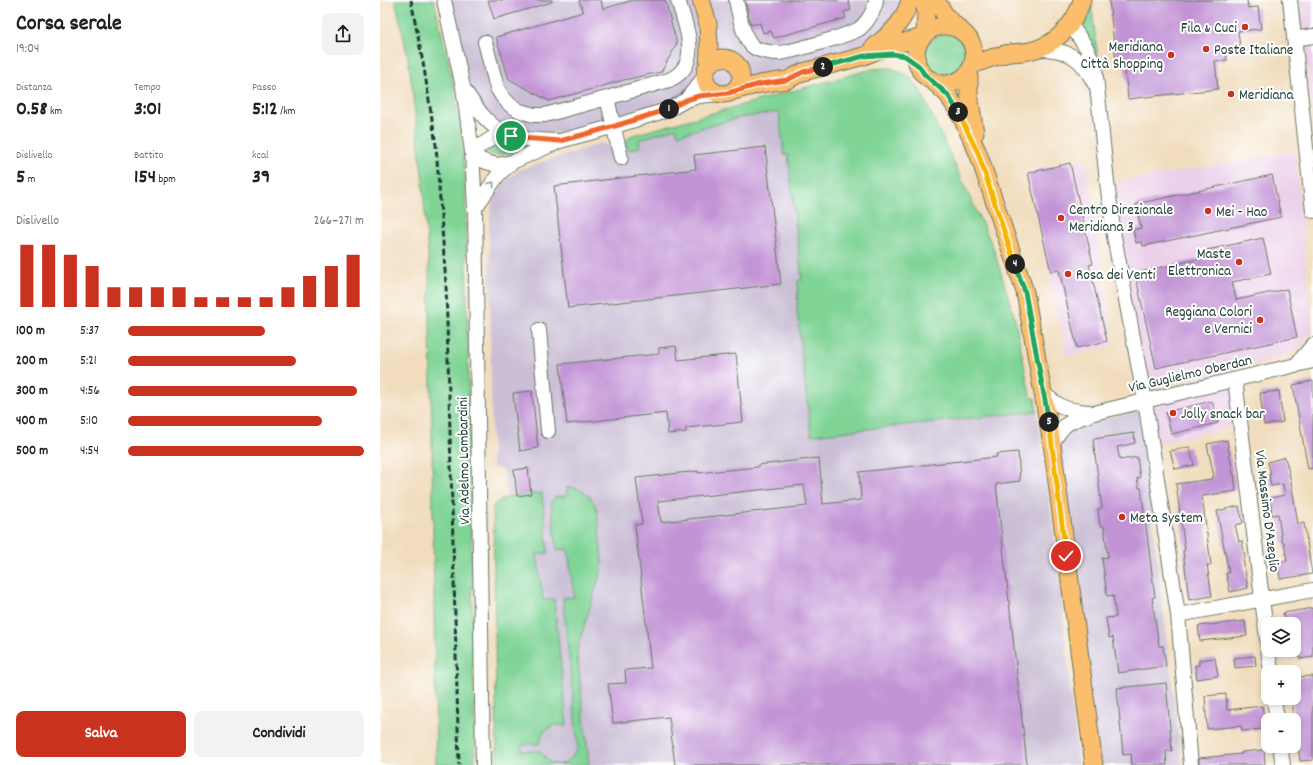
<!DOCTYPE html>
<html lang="it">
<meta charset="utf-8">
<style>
:root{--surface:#fff;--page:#f2f2f2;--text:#202124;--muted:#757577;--accent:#c8321e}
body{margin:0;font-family:Dekko,sans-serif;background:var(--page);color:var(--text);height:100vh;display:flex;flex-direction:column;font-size:15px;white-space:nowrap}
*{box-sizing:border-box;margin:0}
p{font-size:13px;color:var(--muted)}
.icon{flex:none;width:22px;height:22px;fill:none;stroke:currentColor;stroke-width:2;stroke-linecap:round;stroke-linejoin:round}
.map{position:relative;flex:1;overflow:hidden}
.drawer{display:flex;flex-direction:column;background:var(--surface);width:380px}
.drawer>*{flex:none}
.controls{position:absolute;left:881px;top:617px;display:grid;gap:8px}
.controls a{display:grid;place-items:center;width:40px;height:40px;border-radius:8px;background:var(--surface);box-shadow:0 2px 6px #0003;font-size:20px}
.pin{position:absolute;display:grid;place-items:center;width:34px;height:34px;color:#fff;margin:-17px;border:2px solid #fff;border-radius:50%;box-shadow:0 1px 4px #0007}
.km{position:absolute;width:20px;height:20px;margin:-10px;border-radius:50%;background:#222;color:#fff;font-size:11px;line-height:20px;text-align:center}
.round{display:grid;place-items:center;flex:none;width:42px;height:42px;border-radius:8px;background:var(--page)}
.headline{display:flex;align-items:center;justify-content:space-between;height:68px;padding:0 16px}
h1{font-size:22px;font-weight:800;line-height:30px}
.figures{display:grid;grid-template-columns:repeat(3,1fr);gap:6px;height:68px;padding:4px 16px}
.figures div{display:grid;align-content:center}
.figures b{font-size:20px;font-weight:800}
.figures small{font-size:11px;font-weight:400}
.figures p{font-size:11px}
.chart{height:112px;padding:8px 16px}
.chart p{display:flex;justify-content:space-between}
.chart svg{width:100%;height:72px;margin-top:4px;stroke:var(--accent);stroke-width:6}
.cta{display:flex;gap:8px;margin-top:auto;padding:8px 16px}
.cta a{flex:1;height:46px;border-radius:8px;background:var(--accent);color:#fff;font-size:16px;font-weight:800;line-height:46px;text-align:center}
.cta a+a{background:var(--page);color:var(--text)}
ul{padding:0 16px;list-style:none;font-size:13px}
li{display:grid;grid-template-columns:64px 48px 1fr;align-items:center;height:30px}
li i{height:10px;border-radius:5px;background:var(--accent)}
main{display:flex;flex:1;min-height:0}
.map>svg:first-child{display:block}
.built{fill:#ecd1ea}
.industrial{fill:#cbbfd5}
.green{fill:#80d496;stroke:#508865}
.building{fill:#c294d6;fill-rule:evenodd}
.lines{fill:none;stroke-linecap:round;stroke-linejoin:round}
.minor-casing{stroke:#687564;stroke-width:16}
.major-casing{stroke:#687564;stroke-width:19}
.minor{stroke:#fff;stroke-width:14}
.major{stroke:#fabe6d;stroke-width:17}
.rail{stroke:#1f3d34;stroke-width:3;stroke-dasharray:6 3;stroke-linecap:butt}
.oneway{stroke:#8f9e9a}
.split-1-casing{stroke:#fff;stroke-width:8}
.split-2-casing{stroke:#fff;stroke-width:8}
.split-3-casing{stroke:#fff;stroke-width:8}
.split-4-casing{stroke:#fff;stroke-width:8}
.split-5-casing{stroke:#fff;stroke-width:8}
.split-6-casing{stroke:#fff;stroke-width:8}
.split-1{stroke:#f0652b;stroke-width:5}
.split-2{stroke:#f0652b;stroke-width:5}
.split-3{stroke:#22a559;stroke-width:5}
.split-4{stroke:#f5b400;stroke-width:5}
.split-5{stroke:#22a559;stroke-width:5}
.split-6{stroke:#f5b400;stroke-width:5}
.poi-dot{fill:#c8321e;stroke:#fff;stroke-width:1.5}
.labels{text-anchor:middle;stroke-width:4;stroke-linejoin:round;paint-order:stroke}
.poi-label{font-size:15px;fill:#1f3d34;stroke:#fff;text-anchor:start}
.street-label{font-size:15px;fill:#1f3d34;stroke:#fff}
</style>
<main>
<section class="drawer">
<div class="headline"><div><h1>Corsa serale</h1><p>19:04</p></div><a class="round"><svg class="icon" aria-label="share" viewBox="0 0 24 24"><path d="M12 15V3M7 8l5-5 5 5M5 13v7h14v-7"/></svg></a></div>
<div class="figures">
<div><p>Distanza</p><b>0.58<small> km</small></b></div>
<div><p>Tempo</p><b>3:01</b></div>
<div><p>Passo</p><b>5:12<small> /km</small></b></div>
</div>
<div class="figures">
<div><p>Dislivello</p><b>5<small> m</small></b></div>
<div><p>Battito</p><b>154<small> bpm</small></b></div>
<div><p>kcal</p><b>39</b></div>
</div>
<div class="chart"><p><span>Dislivello</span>266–271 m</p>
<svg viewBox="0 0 160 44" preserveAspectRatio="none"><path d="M5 44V6M15 44V6M25 44V12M35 44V19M45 44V32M55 44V32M65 44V32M75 44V32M85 44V38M95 44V38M105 44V38M115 44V38M125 44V32M135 44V25M145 44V19M155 44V12"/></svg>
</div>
<ul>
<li><b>100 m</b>5:37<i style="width:58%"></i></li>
<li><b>200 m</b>5:21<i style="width:71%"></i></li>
<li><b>300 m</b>4:56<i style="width:97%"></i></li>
<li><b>400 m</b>5:10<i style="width:82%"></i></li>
<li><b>500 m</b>4:54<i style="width:100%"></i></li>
</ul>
<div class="cta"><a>Salva</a><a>Condividi</a></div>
</section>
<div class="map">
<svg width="933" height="765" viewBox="0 0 933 765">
<rect width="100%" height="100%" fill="#fff"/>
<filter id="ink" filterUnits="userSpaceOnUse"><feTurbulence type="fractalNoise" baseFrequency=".025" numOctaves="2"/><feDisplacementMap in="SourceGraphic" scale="8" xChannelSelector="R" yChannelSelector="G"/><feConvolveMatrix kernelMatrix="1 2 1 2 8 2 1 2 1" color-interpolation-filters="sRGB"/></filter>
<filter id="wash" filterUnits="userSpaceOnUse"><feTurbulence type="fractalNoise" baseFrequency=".012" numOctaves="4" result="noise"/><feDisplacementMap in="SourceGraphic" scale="16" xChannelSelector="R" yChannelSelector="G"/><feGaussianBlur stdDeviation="0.9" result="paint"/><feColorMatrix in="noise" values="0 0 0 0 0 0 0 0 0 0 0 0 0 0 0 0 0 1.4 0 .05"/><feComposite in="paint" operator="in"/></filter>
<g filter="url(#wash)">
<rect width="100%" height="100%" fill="#f1ddbe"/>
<path class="built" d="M 933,0 L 933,117 L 919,1 Z
M 915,151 L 933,330 L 919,348 L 898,357 L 887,361 L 776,388 L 770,387 L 766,383 L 743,263 L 732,183 Z
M 705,158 L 734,345 L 687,357 L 646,171 Z
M 852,383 L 858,425 L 775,444 L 768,408 Z"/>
<path class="industrial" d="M 70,0 L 525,0 L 499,39 L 483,47 L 168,136 L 149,136 L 118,125 L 93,98 Z
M 510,68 L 522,72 L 532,78 L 540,90 L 613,247 L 635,319 L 650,395 L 652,397 L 655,398 L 678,564 L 698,765 L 117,765 L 113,506 L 118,501 L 127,496 L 124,471 L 117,469 L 112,466 L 109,222 L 113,200 L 124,183 L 139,170 L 222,143 L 231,148 L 245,144 L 250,136 L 492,69 Z
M 759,411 L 802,765 L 719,765 L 677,450 L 682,433 L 692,425 Z"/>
<path class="green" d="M 15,0 L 54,0 L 74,86 L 82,140 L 85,179 L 95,765 L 56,765 L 52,443 L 49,267 L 42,174 L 32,87 L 28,58 Z
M 709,0 L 711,0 L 718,58 L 701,28 Z
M546 54a20 20 0 1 1 40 0a20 20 0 1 1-40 0Z
M 510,68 C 526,73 530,76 540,90 L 613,247 L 635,319 L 650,395 L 652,397 L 655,398 L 657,411 L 431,435 L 417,311 L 418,281 L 422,280 L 408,155 L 404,155 L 399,112 L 358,118 L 298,135 L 296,128 L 259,140 L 260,147 L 250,150 L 247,148 L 245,144 L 250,136 L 492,69 Z
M 125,142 L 134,144 L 148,145 C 137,150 121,159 109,153 L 107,149 L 112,144 Z
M 187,487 C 203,488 211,495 217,509 L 222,561 L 221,571 L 198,646 L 197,654 L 209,765 L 117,765 L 113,506 C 126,493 145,495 162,493 L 168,553 L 157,554 L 163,600 L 174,599 L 187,726 L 175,725 L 164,731 L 159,744 L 141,745 L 142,751 L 160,751 L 169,762 L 179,765 L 190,760 L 198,748 L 183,598 L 194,597 L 188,549 L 177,550 L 171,503 L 175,497 L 187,496 Z"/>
<g id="blocks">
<path class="building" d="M 108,0 L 172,0 L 172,2 L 114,19 Z
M 199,0 L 221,0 L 223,9 L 253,0 L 285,0 L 297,44 L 281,72 L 244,80 L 169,101 L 129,79 L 116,37 L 203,12 Z
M 365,0 L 468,0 L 471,10 L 464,12 L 466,18 L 394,38 L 391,31 L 383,33 L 380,23 L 371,25 Z
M 729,0 L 867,0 L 868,8 L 878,7 L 881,29 L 858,31 L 860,48 L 846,49 L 847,60 L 835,61 L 838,89 L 748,99 L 744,60 L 736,61 Z
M 385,147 L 401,284 L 188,308 L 174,186 L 316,169 L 314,155 Z
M 690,163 L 713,264 L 709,265 L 727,341 L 697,348 L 679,270 L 671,272 L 648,173 Z
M 892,175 L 901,217 L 763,246 L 762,242 L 756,243 L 753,230 L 761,228 L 756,204 Z
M 883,238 L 891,274 L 852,282 L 856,300 L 907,289 L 917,337 L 776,368 L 755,273 L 828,257 L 827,250 Z
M 296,346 L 298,360 L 356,354 L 363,422 L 306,428 L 306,432 L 288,434 L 286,413 L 187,424 L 180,364 L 279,354 L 279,348 Z
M 933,381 L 933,468 L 928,469 L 913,385 Z
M 152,391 L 158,448 L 140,451 L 133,393 Z
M 899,391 L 903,422 L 884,425 L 880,393 Z
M 832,401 L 838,423 L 791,434 L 786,412 Z
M 754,433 L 755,443 L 737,447 L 740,460 L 757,457 L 760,478 L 757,478 L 759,488 L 761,488 L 775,597 L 772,598 L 779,646 L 783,646 L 786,666 L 738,673 L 733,637 L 729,638 L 726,618 L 736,617 L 733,595 L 727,596 L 722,558 L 728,557 L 724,526 L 720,526 L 718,509 L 722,508 L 713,439 Z
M 847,440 L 853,474 L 854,474 L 856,491 L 822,496 L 831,565 L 827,565 L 832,596 L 809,600 L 803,551 L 805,550 L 796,484 L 832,479 L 831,477 L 834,477 L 827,444 Z
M 810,447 L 814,465 L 795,469 L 790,451 Z
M 638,452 L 640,481 L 616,484 L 647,765 L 295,765 L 289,717 L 233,723 L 228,684 L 246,683 L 245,670 L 271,668 L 255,525 L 262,524 L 256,478 L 318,471 L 318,473 L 378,467 L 378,465 L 439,458 L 443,504 L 481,500 L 479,472 L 617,457 L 616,454 ZM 424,485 L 427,506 L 281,522 L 278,501 Z
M 905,457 L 911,481 L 918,524 L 924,523 L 932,574 L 900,579 L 898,562 L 907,561 L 904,542 L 902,542 L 898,514 L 892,515 L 890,498 L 905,495 L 903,484 L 891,486 L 889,474 L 891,474 L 888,462 Z
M 148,468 L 151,494 L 137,496 L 134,470 Z
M 859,506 L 863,523 L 855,525 L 859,542 L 862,541 L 865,558 L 863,559 L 868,588 L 850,592 L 846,573 L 849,573 L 837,511 Z
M 933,608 L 933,657 L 920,659 L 915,630 L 914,631 L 914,624 L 905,624 L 903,613 Z
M 865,621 L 867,636 L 820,641 L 818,626 Z
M 875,656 L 876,666 L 855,668 L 854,658 Z
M 835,658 L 838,676 L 817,679 L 815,665 L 819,665 L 819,660 Z
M 933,676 L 933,760 L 920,761 L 913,711 L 914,677 Z
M 786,683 L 792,751 L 786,751 L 787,765 L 752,765 L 751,754 L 743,755 L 737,688 Z
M 846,694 L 847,710 L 882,706 L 884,717 L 882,717 L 883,729 L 862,731 L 861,726 L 827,729 L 825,696 Z
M 884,750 L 885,765 L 819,765 L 819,758 L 862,754 L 862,752 Z"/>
</g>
</g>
<g filter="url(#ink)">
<use href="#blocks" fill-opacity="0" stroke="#687564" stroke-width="1"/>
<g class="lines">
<defs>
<path id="minor" d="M 64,0 L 83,87 L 92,152 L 95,208 L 103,765
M 356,0 C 359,13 363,41 375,48 C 381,51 392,53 399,53 C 411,52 469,35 479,29 C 487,23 495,10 496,0
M 910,0 L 933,211
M 691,25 L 706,47 L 715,67 L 727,182 L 734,236 L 765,401 L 798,615 L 811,765
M 914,39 L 933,36
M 105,42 L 117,88 L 122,96 L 130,105 L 140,111 L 154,115 L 165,115 L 227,98
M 658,49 C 687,49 701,56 714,83
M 85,91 C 97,109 110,129 131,136 C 146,141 163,140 178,141
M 306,100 L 325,76
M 92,152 C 104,144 113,134 128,135
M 93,156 L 106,162 L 117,165 L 132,162 L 180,141 L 235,126 L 290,109 L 306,100 L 319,96 L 339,94
M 241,158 L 227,98 L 289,80 C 323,65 306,27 298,0
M 95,208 L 118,175 L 132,162
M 159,330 L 168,431
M 915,366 L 933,345
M 855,380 L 888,647
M 664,394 C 682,409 687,410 709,412
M 672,444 C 685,420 690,422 714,413 L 933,361
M 798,615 L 933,590
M 888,650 L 891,672
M 894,698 L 897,720
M 900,746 L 903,765"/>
<path id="major" d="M 321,0 L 328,24 L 329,49 L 328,67
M 544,0 L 546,14 L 545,34
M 556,0 L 565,15 L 579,29
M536 55a29 29 0 1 1 58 0a29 29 0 1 1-58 0Z
M 492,49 C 510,33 523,25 530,0
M325 76a18 18 0 1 1 36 0a18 18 0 1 1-36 0Z
M 592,65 C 603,61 613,57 625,54 C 633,52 641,53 649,51 C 675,46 695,25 702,0
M 589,72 L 589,94 L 595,133
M 552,80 L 568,95 L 582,118 L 598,153 L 645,292 L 672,444 L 714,765
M 353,91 L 380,84 L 407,80 L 423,72 L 484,56 L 506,47 L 543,37"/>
</defs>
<use href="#minor" class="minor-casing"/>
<use href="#major" class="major-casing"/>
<use href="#minor" class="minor"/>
<use href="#major" class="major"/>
<path class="rail" d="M 31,0 L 44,68 L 56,145 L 66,284 L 79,765"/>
</g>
<defs><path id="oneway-chevron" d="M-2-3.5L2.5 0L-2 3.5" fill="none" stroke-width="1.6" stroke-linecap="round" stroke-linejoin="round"/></defs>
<use class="oneway" href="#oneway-chevron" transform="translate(112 184) rotate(-54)"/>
</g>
<g class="lines" filter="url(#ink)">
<defs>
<path id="split-1" d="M 131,136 L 141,138 L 180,141 L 235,126 L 289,109"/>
<path id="split-2" d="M 289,109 L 306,100 L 319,96 L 348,93 L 380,84 L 407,80 L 423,72 L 443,67"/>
<path id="split-3" d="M 443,67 L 484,56 L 512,54 L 525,56 L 539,66 L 544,74 L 568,95 L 578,112"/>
<path id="split-4" d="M 578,112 L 598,153 L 635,264"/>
<path id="split-5" d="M 635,264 L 645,292 L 669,422"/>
<path id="split-6" d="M 669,422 L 686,556"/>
</defs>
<use href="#split-1" class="split-1-casing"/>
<use href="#split-2" class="split-2-casing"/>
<use href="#split-3" class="split-3-casing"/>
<use href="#split-4" class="split-4-casing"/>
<use href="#split-5" class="split-5-casing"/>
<use href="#split-6" class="split-6-casing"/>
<use href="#split-1" class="split-1"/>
<use href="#split-2" class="split-2"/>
<use href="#split-3" class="split-3"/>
<use href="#split-4" class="split-4"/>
<use href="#split-5" class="split-5"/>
<use href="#split-6" class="split-6"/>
</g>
<g class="poi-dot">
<circle cx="865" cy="27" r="4"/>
<circle cx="826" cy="49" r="4"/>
<circle cx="791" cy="55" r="4"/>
<circle cx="851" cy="94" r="4"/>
<circle cx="828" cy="211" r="4"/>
<circle cx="681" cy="218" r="4"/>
<circle cx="859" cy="262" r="4"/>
<circle cx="688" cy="274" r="4"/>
<circle cx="880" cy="320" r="4"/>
<circle cx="793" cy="413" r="4"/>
<circle cx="742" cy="517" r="4"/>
</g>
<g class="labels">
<g class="poi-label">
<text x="857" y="32" text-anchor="end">Fila &amp; Cuci</text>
<text x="783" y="51" text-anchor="end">Meridiana<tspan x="783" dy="17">Città Shopping</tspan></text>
<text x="834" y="54">Poste Italiane</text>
<text x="859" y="99">Meridiana</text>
<text x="689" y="214">Centro Direzionale<tspan x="689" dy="17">Meridiana 3</tspan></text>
<text x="836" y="216">Mei - Hao</text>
<text x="851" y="258" text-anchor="end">Maste<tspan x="851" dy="17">Elettronica</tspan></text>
<text x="696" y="279">Rosa dei Venti</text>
<text x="872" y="316" text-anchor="end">Reggiana Colori<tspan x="872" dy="17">e Vernici</tspan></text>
<text x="801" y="418">Jolly snack bar</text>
<text x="750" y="522">Meta System</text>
</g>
<g class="street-label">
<text transform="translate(810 373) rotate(-13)" y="5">Via Guglielmo Oberdan</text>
<text transform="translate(83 461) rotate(-91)" y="5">Via Adelmo Lombardini</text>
<text transform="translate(888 511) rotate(83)" y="5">Via Massimo D'Azeglio</text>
</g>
</g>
</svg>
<div class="controls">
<a><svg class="icon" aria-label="layers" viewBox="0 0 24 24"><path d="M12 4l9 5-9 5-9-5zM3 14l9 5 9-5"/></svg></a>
<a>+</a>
<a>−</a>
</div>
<div class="pin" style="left:131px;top:136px;background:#1e9e55"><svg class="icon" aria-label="arrive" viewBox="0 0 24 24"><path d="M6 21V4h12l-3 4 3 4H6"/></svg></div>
<div class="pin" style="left:686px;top:556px;background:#d93025"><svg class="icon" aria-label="check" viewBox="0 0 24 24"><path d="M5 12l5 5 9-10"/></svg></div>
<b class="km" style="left:289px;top:109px">1</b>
<b class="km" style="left:443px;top:67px">2</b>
<b class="km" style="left:578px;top:112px">3</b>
<b class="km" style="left:635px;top:264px">4</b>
<b class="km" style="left:669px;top:422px">5</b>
</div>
</main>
